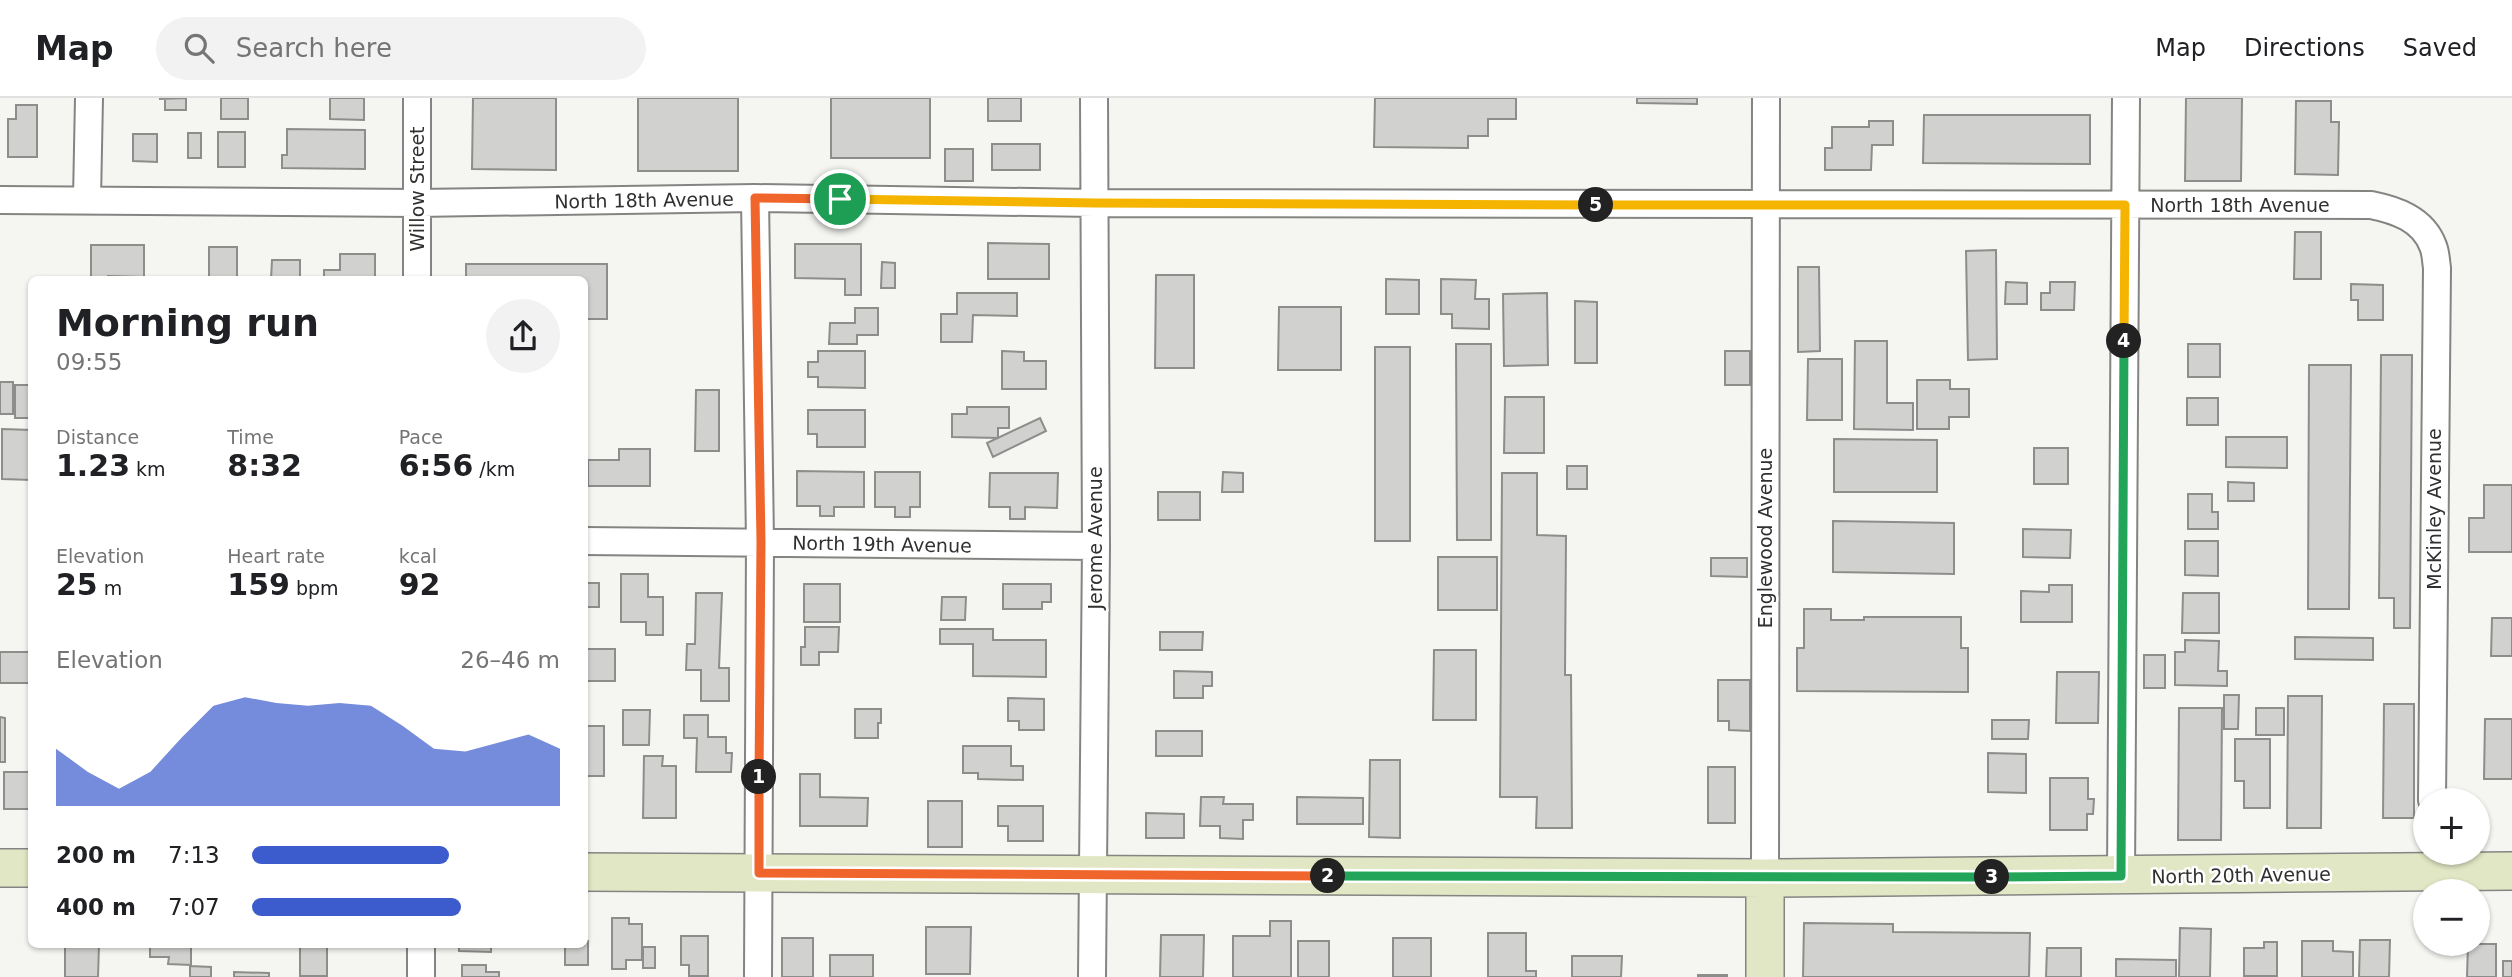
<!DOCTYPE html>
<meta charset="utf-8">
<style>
:root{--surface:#fff;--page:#f2f2f2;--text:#202124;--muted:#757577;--line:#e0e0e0;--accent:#3c5bcd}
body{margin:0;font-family:"DejaVu Sans",sans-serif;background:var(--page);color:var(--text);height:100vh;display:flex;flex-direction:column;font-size:26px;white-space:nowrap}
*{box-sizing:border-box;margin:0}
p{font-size:23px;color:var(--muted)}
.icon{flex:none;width:38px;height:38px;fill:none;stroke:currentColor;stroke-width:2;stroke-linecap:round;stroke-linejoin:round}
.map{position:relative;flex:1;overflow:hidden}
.details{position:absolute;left:28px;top:178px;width:560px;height:672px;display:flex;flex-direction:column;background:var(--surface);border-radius:10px;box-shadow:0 2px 5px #0004}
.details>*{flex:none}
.controls{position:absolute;left:2413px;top:690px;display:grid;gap:14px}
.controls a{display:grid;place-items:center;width:77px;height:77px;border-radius:50%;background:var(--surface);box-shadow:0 2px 5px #0004;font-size:35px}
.pin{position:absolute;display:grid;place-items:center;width:60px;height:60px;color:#fff;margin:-30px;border:4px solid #fff;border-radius:50%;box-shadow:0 2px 7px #0007}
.km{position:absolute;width:35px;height:35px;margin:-18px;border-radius:50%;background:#222;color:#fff;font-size:19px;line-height:35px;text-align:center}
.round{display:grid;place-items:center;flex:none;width:74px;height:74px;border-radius:37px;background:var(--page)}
.summary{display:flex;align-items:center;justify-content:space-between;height:119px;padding:0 28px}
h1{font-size:38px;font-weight:600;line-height:52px}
.metrics{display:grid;grid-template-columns:repeat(3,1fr);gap:10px;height:119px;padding:7px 28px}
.metrics div{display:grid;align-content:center}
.metrics b{font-size:30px;font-weight:600}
.metrics small{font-size:19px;font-weight:400}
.metrics p{font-size:19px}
.chart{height:196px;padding:14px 28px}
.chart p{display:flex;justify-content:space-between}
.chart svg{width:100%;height:126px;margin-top:7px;fill:var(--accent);opacity:.7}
ul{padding:0 28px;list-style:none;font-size:23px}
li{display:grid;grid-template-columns:112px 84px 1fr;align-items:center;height:52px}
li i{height:18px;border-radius:9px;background:var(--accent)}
header{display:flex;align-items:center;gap:42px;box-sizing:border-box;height:98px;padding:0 35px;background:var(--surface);border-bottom:2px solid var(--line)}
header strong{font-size:33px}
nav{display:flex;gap:38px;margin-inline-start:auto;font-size:24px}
.search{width:490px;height:63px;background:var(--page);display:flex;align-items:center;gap:18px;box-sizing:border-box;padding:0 24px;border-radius:38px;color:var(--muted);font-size:26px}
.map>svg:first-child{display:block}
.building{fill:#d1d2cf;stroke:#8d8e8b;stroke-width:2}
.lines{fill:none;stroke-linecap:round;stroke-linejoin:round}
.street-casing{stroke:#848582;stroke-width:30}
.secondary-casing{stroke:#848582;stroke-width:40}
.street{stroke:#fff;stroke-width:26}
.secondary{stroke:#e1e7c4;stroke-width:37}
.split-1-casing{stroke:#fff;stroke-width:14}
.split-2-casing{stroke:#fff;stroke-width:14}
.split-3-casing{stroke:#fff;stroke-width:14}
.split-4-casing{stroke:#fff;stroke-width:14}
.split-5-casing{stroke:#fff;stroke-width:14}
.split-6-casing{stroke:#fff;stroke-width:14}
.split-1{stroke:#f0652b;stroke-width:9}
.split-2{stroke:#f0652b;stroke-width:9}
.split-3{stroke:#22a559;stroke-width:9}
.split-4{stroke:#22a559;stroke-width:9}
.split-5{stroke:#f5b400;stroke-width:9}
.split-6{stroke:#f5b400;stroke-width:9}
.labels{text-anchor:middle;stroke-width:5;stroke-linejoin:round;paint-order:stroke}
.street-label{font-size:19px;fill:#30312f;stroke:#fff}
</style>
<header>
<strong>Map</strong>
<div class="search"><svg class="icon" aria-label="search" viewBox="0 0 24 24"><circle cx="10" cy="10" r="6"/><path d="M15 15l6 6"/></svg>Search here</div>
<nav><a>Map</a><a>Directions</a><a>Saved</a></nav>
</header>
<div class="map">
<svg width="2512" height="879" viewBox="0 0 2512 879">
<rect width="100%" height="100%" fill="#f5f6f2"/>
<path class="building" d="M 186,0 L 186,12 L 165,12 L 165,1 L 159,1 Z
M 221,0 L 248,0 L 248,21 L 221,21 Z
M 330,0 L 364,0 L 364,22 L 330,21 Z
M 473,0 L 556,0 L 556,72 L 472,71 Z
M 638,0 L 738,0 L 738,73 L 638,73 Z
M 831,0 L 930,0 L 930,60 L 831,60 Z
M 988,0 L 1021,0 L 1021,23 L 988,23 Z
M 1375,0 L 1516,0 L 1516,21 L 1488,21 L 1488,38 L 1468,38 L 1468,50 L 1374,49 Z
M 1637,0 L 1697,0 L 1697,6 L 1637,5 Z
M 2186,0 L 2242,0 L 2241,83 L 2185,83 Z
M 2296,3 L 2331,3 L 2331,24 L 2339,24 L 2338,77 L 2295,76 Z
M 16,7 L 37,7 L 37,59 L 8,59 L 8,21 L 16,21 Z
M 1924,17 L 2090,17 L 2090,66 L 1923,65 Z
M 1869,23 L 1893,23 L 1893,47 L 1872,47 L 1871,72 L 1825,72 L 1825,50 L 1832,50 L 1832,29 L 1869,29 Z
M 287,31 L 365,32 L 365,71 L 282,70 L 282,57 L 287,57 Z
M 218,34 L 245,34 L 245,69 L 218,69 Z
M 188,35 L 201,35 L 201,60 L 188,60 Z
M 133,36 L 157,36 L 157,64 L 133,63 Z
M 992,46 L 1040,46 L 1040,72 L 992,72 Z
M 945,51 L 973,51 L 973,83 L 945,83 Z
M 2295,134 L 2321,134 L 2321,181 L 2294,181 Z
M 988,145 L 1049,146 L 1049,181 L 988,181 Z
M 795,146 L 861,146 L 861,197 L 845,197 L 845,181 L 795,180 Z
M 91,147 L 144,147 L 144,179 L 108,178 L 108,182 L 91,182 Z
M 209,149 L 237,149 L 237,182 L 209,182 Z
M 1996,152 L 1997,261 L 1968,262 L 1966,153 Z
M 340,156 L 375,156 L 375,182 L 324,182 L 324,172 L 340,172 Z
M 272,162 L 300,162 L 300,182 L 271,182 Z
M 882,164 L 895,165 L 895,190 L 881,190 Z
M 466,166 L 607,166 L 607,221 L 584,221 L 584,182 L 466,182 Z
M 1798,169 L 1819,169 L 1820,253 L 1798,254 Z
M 1156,177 L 1194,177 L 1194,270 L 1155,270 Z
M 1386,181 L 1419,182 L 1419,216 L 1386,216 Z
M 1441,181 L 1476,182 L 1475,201 L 1489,201 L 1489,231 L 1452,230 L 1452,216 L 1441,216 Z
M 2006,184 L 2027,185 L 2027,206 L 2005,206 Z
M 2050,184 L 2075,184 L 2074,212 L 2041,212 L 2041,195 L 2050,195 Z
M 2351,186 L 2383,187 L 2383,222 L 2358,222 L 2358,202 L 2351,202 Z
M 957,195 L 1017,195 L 1017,218 L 973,217 L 972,244 L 941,244 L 941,216 L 957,216 Z
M 1547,195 L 1548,267 L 1504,268 L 1503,196 Z
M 1575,203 L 1597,204 L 1597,265 L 1575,265 Z
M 1279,209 L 1341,209 L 1341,272 L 1278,272 Z
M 855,210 L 878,210 L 878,237 L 857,237 L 857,246 L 829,246 L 830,225 L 855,225 Z
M 1855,243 L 1887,243 L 1887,305 L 1913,305 L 1913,332 L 1854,331 Z
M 1456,246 L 1491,246 L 1491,442 L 1457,442 Z
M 2188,246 L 2220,246 L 2220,279 L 2188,279 Z
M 1375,249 L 1410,249 L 1410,443 L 1375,443 Z
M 818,253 L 865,253 L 865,290 L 818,289 L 818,279 L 808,279 L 808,264 L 818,264 Z
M 1002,253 L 1024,254 L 1024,263 L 1046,263 L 1046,291 L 1002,291 Z
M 1725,253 L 1750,253 L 1750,287 L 1725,287 Z
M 2381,257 L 2412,257 L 2410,530 L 2394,530 L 2394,500 L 2379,500 Z
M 1808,261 L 1842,261 L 1842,322 L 1807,322 Z
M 2309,267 L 2351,267 L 2349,511 L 2308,511 Z
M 1917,282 L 1950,282 L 1950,291 L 1969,291 L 1969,319 L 1949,319 L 1949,331 L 1917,331 Z
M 0,284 L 13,284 L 13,316 L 0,316 Z
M 15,287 L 32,287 L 32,320 L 15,320 Z
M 696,292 L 719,292 L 719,353 L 695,353 Z
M 1505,299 L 1544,299 L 1544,355 L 1504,355 Z
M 2187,300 L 2218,300 L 2218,327 L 2187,327 Z
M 967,309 L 1009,309 L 1009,330 L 998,330 L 998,340 L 952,339 L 952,316 L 967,316 Z
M 808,312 L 865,312 L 865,349 L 817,349 L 817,336 L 808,336 Z
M 1040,320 L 1046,333 L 993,359 L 987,345 Z
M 2,331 L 32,332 L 32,382 L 2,381 Z
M 2226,339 L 2287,339 L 2287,370 L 2226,369 Z
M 1834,341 L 1937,342 L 1937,394 L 1834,394 Z
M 2034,350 L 2068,350 L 2068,386 L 2034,386 Z
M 619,351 L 650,351 L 650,388 L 588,388 L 588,362 L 619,362 Z
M 1567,368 L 1587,368 L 1587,391 L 1567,391 Z
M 797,373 L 864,374 L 864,409 L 834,409 L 834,418 L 820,418 L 820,408 L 797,408 Z
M 875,374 L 920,374 L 920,409 L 910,409 L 910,419 L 895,419 L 895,409 L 875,409 Z
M 1223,374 L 1243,375 L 1243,394 L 1222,394 Z
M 990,375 L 1058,375 L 1057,410 L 1025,409 L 1025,421 L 1010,421 L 1010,409 L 989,409 Z
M 1502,375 L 1537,375 L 1537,437 L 1566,438 L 1565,577 L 1571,577 L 1572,730 L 1536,730 L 1537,699 L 1500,699 Z
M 2228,384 L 2254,385 L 2254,403 L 2228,403 Z
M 2484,387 L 2512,387 L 2512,454 L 2469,454 L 2469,420 L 2484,420 Z
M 1158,394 L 1200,394 L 1200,422 L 1158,422 Z
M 2188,396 L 2212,396 L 2212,414 L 2218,414 L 2218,431 L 2188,431 Z
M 1833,423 L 1954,425 L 1954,476 L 1833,474 Z
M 2023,431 L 2071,432 L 2070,460 L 2023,459 Z
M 2185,443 L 2218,443 L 2218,478 L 2185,477 Z
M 1438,459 L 1497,459 L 1497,512 L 1438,512 Z
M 1711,460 L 1747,460 L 1747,479 L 1711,478 Z
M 621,476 L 648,476 L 648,499 L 663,499 L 663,537 L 646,537 L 646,524 L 621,524 Z
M 584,485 L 599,485 L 599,509 L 584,509 Z
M 804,486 L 840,486 L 840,524 L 804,524 Z
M 1003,486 L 1051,486 L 1051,504 L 1042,504 L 1042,511 L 1003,511 Z
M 2049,487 L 2072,487 L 2072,524 L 2021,524 L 2021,493 L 2049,494 Z
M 696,495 L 722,495 L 719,570 L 729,570 L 729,603 L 701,603 L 701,572 L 686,572 L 687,546 L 695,546 Z
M 2183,495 L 2219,495 L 2219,535 L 2182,535 Z
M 942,499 L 966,499 L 965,522 L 941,522 Z
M 1804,511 L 1831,511 L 1831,522 L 1864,522 L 1864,519 L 1961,519 L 1961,550 L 1968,550 L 1968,594 L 1797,593 L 1797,550 L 1804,550 Z
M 2492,520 L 2512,520 L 2512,558 L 2491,558 Z
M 805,529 L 839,529 L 838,554 L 819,554 L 819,567 L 801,567 L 801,549 L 805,549 Z
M 940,531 L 993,531 L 993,542 L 1046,542 L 1046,579 L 973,578 L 973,546 L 940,546 Z
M 1160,534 L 1203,534 L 1202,552 L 1160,552 Z
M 2295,539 L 2373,540 L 2373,562 L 2295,561 Z
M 2185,542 L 2219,543 L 2218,573 L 2227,573 L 2227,588 L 2175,587 L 2175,554 L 2185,554 Z
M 584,551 L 615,551 L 615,583 L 584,583 Z
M 1434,552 L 1476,552 L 1476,622 L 1433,622 Z
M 0,554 L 32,554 L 32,585 L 0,585 Z
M 2144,557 L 2165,557 L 2165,590 L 2144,590 Z
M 1174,573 L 1212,574 L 1212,588 L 1203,588 L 1203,600 L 1174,600 Z
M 2057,574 L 2099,574 L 2098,625 L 2056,625 Z
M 1718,582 L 1750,582 L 1750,633 L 1729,632 L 1729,623 L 1718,623 Z
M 2224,597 L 2239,597 L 2238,631 L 2224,631 Z
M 2288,598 L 2322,598 L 2321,730 L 2287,730 Z
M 1008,600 L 1044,601 L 1044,632 L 1019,632 L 1019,623 L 1008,623 Z
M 2384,606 L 2414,606 L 2414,720 L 2383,720 Z
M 2179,610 L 2222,610 L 2221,742 L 2178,742 Z
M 2256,610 L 2284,610 L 2284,637 L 2256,637 Z
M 855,611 L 881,611 L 881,625 L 878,625 L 878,640 L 855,640 Z
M 623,612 L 650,612 L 649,647 L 623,647 Z
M 684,617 L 708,617 L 708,639 L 726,639 L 726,655 L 732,655 L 731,674 L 696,674 L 697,640 L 684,640 Z
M 0,619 L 5,620 L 5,664 L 0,664 Z
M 2485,621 L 2512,621 L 2512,681 L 2484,681 Z
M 1992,622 L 2029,622 L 2028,641 L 1992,641 Z
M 584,628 L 604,628 L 604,678 L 584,678 Z
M 1156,633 L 1202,633 L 1202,658 L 1156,658 Z
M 2235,641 L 2270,641 L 2270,710 L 2244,710 L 2244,683 L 2235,683 Z
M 963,648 L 1011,648 L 1011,668 L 1023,668 L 1023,682 L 978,681 L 978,675 L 963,675 Z
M 1988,655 L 2026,656 L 2026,695 L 1988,694 Z
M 644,658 L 663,658 L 662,668 L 676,668 L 676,720 L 643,720 Z
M 1370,662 L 1400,662 L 1400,740 L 1369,739 Z
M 1708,669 L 1735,669 L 1735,725 L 1708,725 Z
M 4,674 L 30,674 L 30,711 L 4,711 Z
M 800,676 L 820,676 L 820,699 L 868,700 L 867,728 L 800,728 Z
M 2050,680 L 2088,680 L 2088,701 L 2094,701 L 2093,716 L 2087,716 L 2087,732 L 2050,732 Z
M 1201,699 L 1224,699 L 1223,706 L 1253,706 L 1253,722 L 1243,722 L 1243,741 L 1220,740 L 1220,728 L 1200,728 Z
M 1297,699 L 1363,700 L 1363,726 L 1297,726 Z
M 928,703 L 962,703 L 962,749 L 928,749 Z
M 998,708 L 1043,708 L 1043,743 L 1008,743 L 1008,728 L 998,728 Z
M 1146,715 L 1184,716 L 1184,740 L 1146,740 Z
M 612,820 L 629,820 L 629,826 L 642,826 L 642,862 L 626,862 L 626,871 L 612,871 Z
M 1270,823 L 1291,823 L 1291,879 L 1233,879 L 1233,838 L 1270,838 Z
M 1804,825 L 1893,826 L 1893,834 L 2030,835 L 2029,879 L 1803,879 Z
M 926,829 L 971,829 L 970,876 L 926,876 Z
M 2180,830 L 2211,831 L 2210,879 L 2179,879 Z
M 1488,835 L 1526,835 L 1526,873 L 1536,873 L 1536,879 L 1488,879 Z
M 1161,837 L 1204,837 L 1203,879 L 1160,879 Z
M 681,838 L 708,838 L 708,878 L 689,878 L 689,867 L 681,867 Z
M 782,840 L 813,840 L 813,879 L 782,879 Z
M 1393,840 L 1431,840 L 1431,879 L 1393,879 Z
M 2360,842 L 2390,842 L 2389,879 L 2359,879 Z
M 584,843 L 588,843 L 588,867 L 565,867 L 565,847 L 584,847 Z
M 1298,843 L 1329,843 L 1329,879 L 1298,879 Z
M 2302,843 L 2333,843 L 2333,853 L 2353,854 L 2353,879 L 2302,879 Z
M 2264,844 L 2277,844 L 2277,878 L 2244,878 L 2244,850 L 2264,850 Z
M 2468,846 L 2496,846 L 2496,879 L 2467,879 Z
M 65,847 L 99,847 L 98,879 L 65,879 Z
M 150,847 L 191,847 L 191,867 L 168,866 L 169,859 L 150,859 Z
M 300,847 L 327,847 L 327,878 L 300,878 Z
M 459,847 L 491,847 L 491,854 L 459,853 Z
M 643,849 L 655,849 L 655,870 L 643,870 Z
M 2047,850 L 2081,850 L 2081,879 L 2046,879 Z
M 830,857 L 873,857 L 873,879 L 830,879 Z
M 1572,858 L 1622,858 L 1621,879 L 1572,879 Z
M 2116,861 L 2176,862 L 2176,879 L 2116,879 Z
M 2503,863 L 2512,863 L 2512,879 L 2503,879 Z
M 462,867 L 486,867 L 486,874 L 499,874 L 499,879 L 462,879 Z
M 190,868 L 211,869 L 211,879 L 190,879 Z
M 234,874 L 269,875 L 269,879 L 234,879 Z
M 1698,877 L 1727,877 L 1727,879 L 1698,879 Z"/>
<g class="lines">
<defs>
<path id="street" d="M 755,100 L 760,444 L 758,879
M 87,101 L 89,0
M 0,102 L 417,105 L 755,100 L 1094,105 L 2371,107 C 2396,112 2423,121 2433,148 C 2436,155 2436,164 2437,170 L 2432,702
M 417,182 L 417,0
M 584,443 L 1096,448
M 2121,778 L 2126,0
M 1765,780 L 1766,0
M 421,879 L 421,847
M 1092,879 L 1096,448 L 1094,0"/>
<path id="secondary" d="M 0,770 L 32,770
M 584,774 L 1765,780 L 2512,773
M 1765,879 L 1765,780"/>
</defs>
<use href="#street" class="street-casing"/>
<use href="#secondary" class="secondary-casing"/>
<use href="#street" class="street"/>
<use href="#secondary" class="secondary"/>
</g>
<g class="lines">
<defs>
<path id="split-1" d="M 759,679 L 761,444 L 755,100 L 840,101"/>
<path id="split-2" d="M 759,679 L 759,775 L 1328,778"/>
<path id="split-3" d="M 1328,778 L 1992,779"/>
<path id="split-4" d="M 1992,779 L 2121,778 L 2124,243"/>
<path id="split-5" d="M 1596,107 L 2125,107 L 2124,243"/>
<path id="split-6" d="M 840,101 L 1094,105 L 1596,107"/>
</defs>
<use href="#split-1" class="split-1-casing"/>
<use href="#split-2" class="split-2-casing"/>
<use href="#split-3" class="split-3-casing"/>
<use href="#split-4" class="split-4-casing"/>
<use href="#split-5" class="split-5-casing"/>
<use href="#split-6" class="split-6-casing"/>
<use href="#split-1" class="split-1"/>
<use href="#split-2" class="split-2"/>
<use href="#split-3" class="split-3"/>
<use href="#split-4" class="split-4"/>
<use href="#split-5" class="split-5"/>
<use href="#split-6" class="split-6"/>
</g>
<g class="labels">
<g class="street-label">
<text transform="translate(417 91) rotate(-90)" y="7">Willow Street</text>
<text transform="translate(644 102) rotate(-1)" y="7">North 18th Avenue</text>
<text x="2240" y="114">North 18th Avenue</text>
<text transform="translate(2434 411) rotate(-90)" y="7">McKinley Avenue</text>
<text transform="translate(1095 440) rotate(-90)" y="7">Jerome Avenue</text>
<text transform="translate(1765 440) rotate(-90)" y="7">Englewood Avenue</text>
<text transform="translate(882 446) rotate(1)" y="7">North 19th Avenue</text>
<text transform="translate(2241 777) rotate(-1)" y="7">North 20th Avenue</text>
</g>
</g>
</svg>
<div class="controls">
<a>+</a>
<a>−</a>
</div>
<div class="pin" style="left:840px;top:101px;background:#1e9e55"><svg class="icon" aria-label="arrive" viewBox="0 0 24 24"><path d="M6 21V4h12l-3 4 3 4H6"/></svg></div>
<b class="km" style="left:759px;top:679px">1</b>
<b class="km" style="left:1328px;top:778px">2</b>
<b class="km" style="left:1992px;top:779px">3</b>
<b class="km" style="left:2124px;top:243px">4</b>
<b class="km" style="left:1596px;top:107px">5</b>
<section class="details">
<div class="summary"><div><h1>Morning run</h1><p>09:55</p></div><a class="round"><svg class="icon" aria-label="share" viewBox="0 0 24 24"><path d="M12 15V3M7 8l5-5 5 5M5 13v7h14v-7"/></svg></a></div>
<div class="metrics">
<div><p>Distance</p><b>1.23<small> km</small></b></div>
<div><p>Time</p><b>8:32</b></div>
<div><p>Pace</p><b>6:56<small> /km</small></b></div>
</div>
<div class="metrics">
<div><p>Elevation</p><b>25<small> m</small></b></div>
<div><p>Heart rate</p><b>159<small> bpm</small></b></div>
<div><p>kcal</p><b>92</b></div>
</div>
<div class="chart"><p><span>Elevation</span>26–46 m</p>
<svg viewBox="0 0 160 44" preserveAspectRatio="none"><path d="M0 44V24L10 32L20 38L30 32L40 20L50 9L60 6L70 8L80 9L90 8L100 9L110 16L120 24L130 25L140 22L150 19L160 24V44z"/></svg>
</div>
<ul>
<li><b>200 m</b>7:13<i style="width:64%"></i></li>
<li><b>400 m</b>7:07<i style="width:68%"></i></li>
</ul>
</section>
</div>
